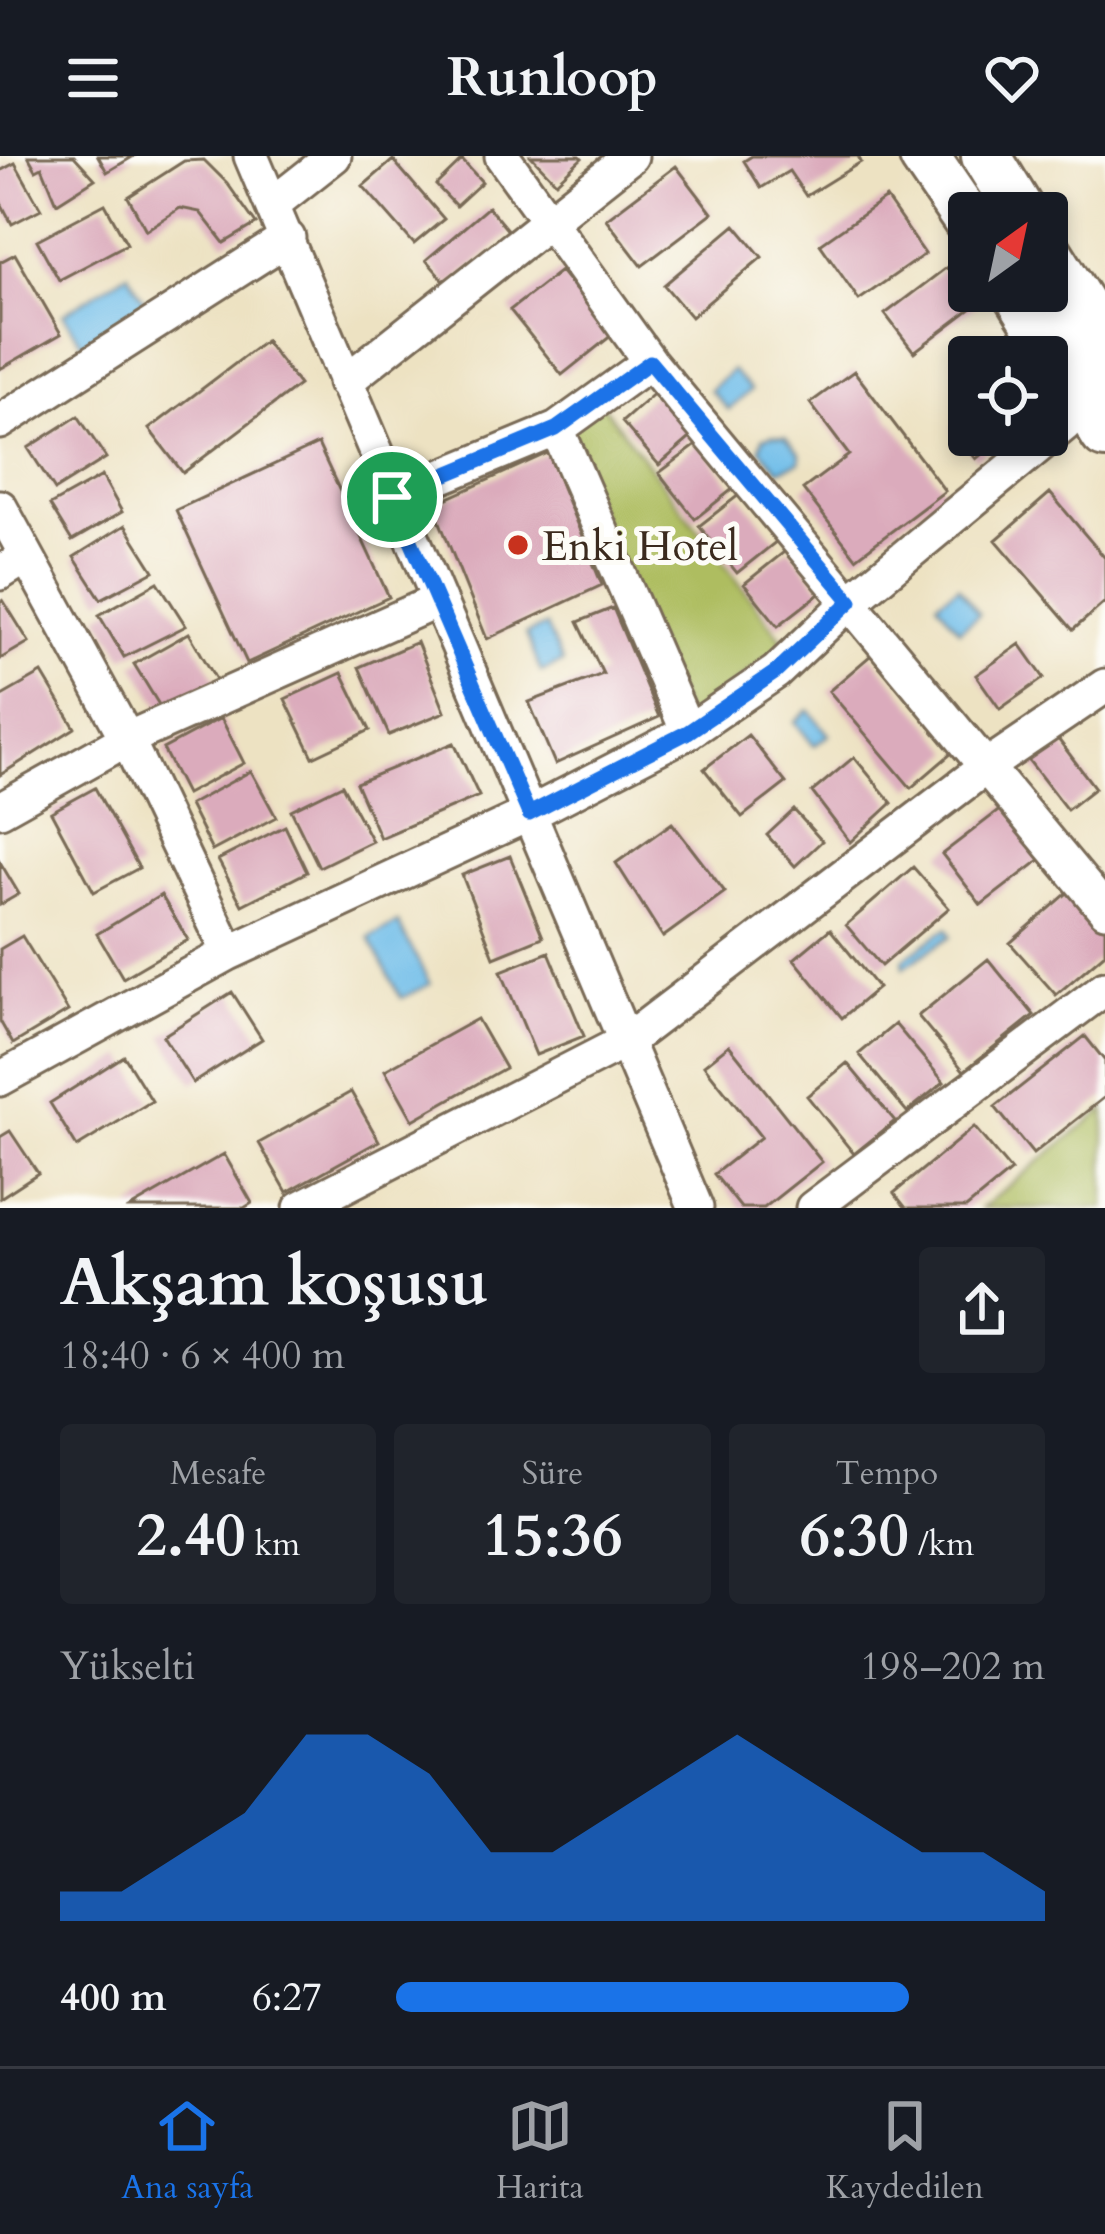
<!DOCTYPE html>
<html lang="tr">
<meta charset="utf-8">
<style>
:root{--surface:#171b24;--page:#20242c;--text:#f1f3f6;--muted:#9ea1a6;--line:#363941;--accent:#1a73e8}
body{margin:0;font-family:Cardo,serif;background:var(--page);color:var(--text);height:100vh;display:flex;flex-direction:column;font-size:45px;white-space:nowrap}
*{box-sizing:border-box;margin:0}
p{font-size:39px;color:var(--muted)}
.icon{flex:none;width:66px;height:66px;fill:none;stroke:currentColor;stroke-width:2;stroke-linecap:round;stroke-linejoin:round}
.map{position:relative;height:1052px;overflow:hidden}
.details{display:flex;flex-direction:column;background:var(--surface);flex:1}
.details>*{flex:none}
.needle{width:78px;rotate:33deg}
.fabs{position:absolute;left:948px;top:36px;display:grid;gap:24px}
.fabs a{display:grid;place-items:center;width:120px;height:120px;border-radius:12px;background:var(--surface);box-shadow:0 6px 18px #0003;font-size:60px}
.pin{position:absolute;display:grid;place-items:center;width:102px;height:102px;color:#fff;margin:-51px;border:6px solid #fff;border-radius:50%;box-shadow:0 3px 12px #0007}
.round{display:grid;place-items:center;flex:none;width:126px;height:126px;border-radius:12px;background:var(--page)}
.headline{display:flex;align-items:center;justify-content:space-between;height:204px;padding:0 60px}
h1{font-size:66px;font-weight:800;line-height:90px}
.figures{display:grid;grid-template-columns:repeat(3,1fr);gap:18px;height:204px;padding:12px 60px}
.figures div{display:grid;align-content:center;border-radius:12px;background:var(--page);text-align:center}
.figures b{font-size:60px;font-weight:800}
.figures small{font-size:33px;font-weight:400}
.figures p{font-size:33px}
.chart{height:336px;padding:24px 60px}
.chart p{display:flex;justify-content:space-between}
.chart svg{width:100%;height:216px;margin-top:12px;fill:var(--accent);opacity:.7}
ul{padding:0 60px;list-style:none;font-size:39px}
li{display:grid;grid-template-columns:192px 144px 1fr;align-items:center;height:90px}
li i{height:30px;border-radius:15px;background:var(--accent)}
header{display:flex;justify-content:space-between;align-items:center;height:156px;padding:0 60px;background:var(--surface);font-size:54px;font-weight:800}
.tabs{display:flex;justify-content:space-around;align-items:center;height:168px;border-top:3px solid var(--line);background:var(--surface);font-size:33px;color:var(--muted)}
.tabs a{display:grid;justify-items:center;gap:6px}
.tabs .active{color:var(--accent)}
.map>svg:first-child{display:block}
.green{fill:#aebd60;stroke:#74743f;stroke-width:3}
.water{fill:#6fbde9;stroke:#557484;stroke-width:3}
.building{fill:#dbabbc}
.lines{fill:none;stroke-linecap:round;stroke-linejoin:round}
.minor-casing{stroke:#796a57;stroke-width:39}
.highway-casing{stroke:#796a57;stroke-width:54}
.minor{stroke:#fff;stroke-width:33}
.highway{stroke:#fff;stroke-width:48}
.route-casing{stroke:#fff;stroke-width:24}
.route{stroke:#1a73e8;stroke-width:15}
.poi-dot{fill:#c8321e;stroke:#fdfcf7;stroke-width:4.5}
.labels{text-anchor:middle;stroke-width:10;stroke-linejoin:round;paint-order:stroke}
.poi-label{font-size:42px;fill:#3b2a1e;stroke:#fdfcf7;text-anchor:start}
</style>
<header><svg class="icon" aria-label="menu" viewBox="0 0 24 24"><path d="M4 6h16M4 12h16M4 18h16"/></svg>Runloop<svg class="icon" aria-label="heart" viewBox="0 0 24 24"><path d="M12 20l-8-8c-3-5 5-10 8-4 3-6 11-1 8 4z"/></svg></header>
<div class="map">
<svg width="1105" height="1052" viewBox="0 0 1105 1052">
<rect width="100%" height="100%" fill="#fdfcf7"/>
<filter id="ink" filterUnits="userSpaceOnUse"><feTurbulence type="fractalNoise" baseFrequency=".00833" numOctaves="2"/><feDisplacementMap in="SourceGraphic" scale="24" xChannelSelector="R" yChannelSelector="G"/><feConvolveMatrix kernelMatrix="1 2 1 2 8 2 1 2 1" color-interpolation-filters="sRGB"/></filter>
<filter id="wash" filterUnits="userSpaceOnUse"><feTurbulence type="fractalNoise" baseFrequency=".004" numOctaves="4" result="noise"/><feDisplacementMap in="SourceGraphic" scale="48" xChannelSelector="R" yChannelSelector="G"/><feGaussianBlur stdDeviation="2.7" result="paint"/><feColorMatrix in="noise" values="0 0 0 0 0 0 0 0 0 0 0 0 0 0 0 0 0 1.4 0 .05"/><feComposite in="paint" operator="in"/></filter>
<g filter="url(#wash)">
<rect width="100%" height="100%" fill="#ede2c2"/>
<path class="green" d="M 601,247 L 786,488 L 687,564 L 564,275 Z
M 1105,953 L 1105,1052 L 981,1052 Z"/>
<path class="water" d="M 128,117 L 147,149 L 84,190 L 63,158 Z
M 732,214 L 751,234 L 729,254 L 710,234 Z
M 772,279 L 785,281 L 800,297 L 800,306 L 779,314 L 760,293 L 763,282 Z
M 958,430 L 979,458 L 959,474 L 937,446 Z
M 546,470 L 562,507 L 541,516 L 526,478 Z
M 809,554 L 829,579 L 814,590 L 795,566 Z
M 398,767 L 430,828 L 401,842 L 369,782 Z
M 947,772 L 951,780 L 904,811 L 903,803 Z"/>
<g id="blocks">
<path class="building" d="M 28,0 L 74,0 L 95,23 L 57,47 L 42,11 L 36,14 Z
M 98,0 L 134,0 L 107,16 Z
M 531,0 L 580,0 L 582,2 L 556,26 Z
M 752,0 L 858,0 L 861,6 L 806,40 L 789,15 L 761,32 L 744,5 Z
M 204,4 L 227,27 L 256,68 L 224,87 L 200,56 L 180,52 L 146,74 L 128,41 L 184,5 Z
M 393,4 L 444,63 L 414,88 L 363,30 Z
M 462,4 L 482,26 L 456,50 L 436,29 Z
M 15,7 L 41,53 L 12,68 L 0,45 L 0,15 Z
M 676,10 L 712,57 L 642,110 L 606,63 Z
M 886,42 L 925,98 L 859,144 L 820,88 Z
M 105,48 L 127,88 L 59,124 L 37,84 Z
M 488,51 L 510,77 L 449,130 L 426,104 Z
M 735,69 L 762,101 L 691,161 L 664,129 Z
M 15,98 L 61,178 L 0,213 L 0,106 Z
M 947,111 L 976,149 L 914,196 L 885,158 Z
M 560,115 L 612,179 L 562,219 L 510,154 Z
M 265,185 L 299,229 L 183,317 L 149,273 Z
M 854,215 L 945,335 L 856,402 L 803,333 L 849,299 L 810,247 Z
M 658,234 L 696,277 L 659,309 L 622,266 Z
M 969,257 L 969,279 L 1006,279 L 976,303 L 951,272 Z
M 78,260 L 106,302 L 55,334 L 28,292 Z
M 699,287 L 734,332 L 695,363 L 659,317 Z
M 318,288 L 389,441 L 247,507 L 176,354 Z
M 548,297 L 602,429 L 487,483 L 433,349 Z
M 102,320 L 122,356 L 72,385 L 50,349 Z
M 1050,337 L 1105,402 L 1105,446 L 1073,474 L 996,384 Z
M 740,338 L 777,385 L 737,417 L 699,370 Z
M 125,369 L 154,415 L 101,443 L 74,401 Z
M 789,392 L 823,435 L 778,470 L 744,428 Z
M 158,426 L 186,470 L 124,501 L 99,459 Z
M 3,444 L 29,486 L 0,503 L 0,446 Z
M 613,452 L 659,561 L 555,608 L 529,546 L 603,518 L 578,466 Z
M 189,477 L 217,525 L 161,552 L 134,508 Z
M 417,486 L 445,556 L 389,579 L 359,511 Z
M 1020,488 L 1044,522 L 1000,553 L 976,519 Z
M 871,499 L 953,596 L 911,632 L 829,535 Z
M 42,517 L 75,572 L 0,619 L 0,541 Z
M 342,517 L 370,574 L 313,601 L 285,543 Z
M 221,562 L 244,607 L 186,638 L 163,593 Z
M 748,579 L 786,627 L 742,661 L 704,613 Z
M 1055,579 L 1095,632 L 1067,654 L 1026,601 Z
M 454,587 L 479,640 L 380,682 L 356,627 Z
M 854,601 L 892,647 L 850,686 L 812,636 Z
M 251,615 L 276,661 L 212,695 L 189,649 Z
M 342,629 L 372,685 L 319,711 L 291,654 Z
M 95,632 L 139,712 L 94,736 L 51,656 Z
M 1006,649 L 1045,700 L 981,749 L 942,698 Z
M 794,654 L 822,685 L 795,710 L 767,679 Z
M 672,667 L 725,736 L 663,781 L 616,707 Z
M 285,670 L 307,716 L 242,749 L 218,704 Z
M 510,700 L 543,781 L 494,801 L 462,719 Z
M 0,706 L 19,738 L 0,749 Z
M 913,711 L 949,752 L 881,810 L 846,769 Z
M 1074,731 L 1105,767 L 1105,797 L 1056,839 L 1010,787 Z
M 161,739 L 188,784 L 123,822 L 97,778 Z
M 830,773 L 878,832 L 842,862 L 794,803 Z
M 22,780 L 68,855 L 13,888 L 0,865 L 0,793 Z
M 549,796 L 584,880 L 536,899 L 501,815 Z
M 988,803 L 1034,859 L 964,915 L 918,860 Z
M 232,836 L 262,883 L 193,927 L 163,880 Z
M 477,863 L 505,912 L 413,964 L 385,914 Z
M 895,868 L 944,926 L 907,956 L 859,898 Z
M 1085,880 L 1105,905 L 1105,941 L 1033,998 L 995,951 Z
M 729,889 L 822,1006 L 764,1052 L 741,1052 L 714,1018 L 761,981 L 704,909 Z
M 124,900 L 152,945 L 77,991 L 50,947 Z
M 847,907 L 895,965 L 854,998 L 807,940 Z
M 351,936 L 379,985 L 287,1036 L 259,987 Z
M 974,971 L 1011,1015 L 966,1052 L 906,1052 L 894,1037 Z
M 10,975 L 38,1017 L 0,1042 L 0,981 Z
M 224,998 L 252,1047 L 244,1052 L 130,1052 Z"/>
</g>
</g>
<g filter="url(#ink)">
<use href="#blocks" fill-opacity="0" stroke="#796a57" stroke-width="3"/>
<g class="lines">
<defs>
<path id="minor" d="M 251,0 L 696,1052
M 502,0 L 650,206 L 1105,754
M 273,48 L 334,0
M 345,226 L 631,0
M 0,266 L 288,82
M 557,273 L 688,576
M 392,341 L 557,273 L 650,206
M 0,351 L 127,583 L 229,797
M 0,417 L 26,401
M 0,654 L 127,583 L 437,445
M 0,923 L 229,797 L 529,658 L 688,576 L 776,516 L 851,445 L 1065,268 L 1079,236 L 1105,202
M 301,1052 L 628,884 L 987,610 L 1105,530
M 813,1052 L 1105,832"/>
<path id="highway" d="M 924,0 L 969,66
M 986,0 L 1021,57
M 1047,96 L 1105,188
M 1017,135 L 1105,278"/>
</defs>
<use href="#minor" class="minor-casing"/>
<use href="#highway" class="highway-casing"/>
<use href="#minor" class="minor"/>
<use href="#highway" class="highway"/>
</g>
</g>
<g class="lines" filter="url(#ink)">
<defs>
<path id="route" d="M 650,206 L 851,445 L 776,516 L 688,576 L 529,658 L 392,341 L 556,273 Z"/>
</defs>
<use href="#route" class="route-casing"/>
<use href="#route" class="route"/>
</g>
<circle class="poi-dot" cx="518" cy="389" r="12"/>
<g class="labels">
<g class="poi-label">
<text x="542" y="404">Enki Hotel</text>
</g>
</g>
</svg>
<div class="fabs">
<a><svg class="needle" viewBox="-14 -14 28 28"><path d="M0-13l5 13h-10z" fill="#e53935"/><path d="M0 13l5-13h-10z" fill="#9ea1a6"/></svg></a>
<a><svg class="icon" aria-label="locate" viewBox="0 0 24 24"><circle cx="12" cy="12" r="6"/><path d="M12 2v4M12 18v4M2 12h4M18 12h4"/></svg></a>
</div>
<div class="pin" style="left:392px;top:341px;background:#1e9e55"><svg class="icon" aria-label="arrive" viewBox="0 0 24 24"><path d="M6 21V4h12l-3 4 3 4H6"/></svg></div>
</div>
<section class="details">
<div class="headline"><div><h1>Akşam koşusu</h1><p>18:40 · 6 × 400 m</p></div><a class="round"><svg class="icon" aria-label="share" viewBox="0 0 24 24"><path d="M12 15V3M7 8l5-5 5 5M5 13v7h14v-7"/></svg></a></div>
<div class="figures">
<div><p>Mesafe</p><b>2.40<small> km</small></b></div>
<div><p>Süre</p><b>15:36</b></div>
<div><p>Tempo</p><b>6:30<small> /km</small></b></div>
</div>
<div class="chart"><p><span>Yükselti</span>198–202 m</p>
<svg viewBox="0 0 160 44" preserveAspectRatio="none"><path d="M0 44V38L10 38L20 30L30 22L40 6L50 6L60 14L70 30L80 30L90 22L100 14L110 6L120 14L130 22L140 30L150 30L160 38V44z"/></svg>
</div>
<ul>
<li><b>400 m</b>6:27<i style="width:79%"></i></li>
</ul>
</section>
<nav class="tabs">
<a class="active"><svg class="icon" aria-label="home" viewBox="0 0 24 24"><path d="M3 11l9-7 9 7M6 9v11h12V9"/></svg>Ana sayfa</a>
<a><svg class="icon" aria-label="map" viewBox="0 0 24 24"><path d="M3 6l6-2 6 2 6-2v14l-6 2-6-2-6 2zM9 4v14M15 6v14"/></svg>Harita</a>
<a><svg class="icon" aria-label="saved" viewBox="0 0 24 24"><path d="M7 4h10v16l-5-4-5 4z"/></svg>Kaydedilen</a>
</nav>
